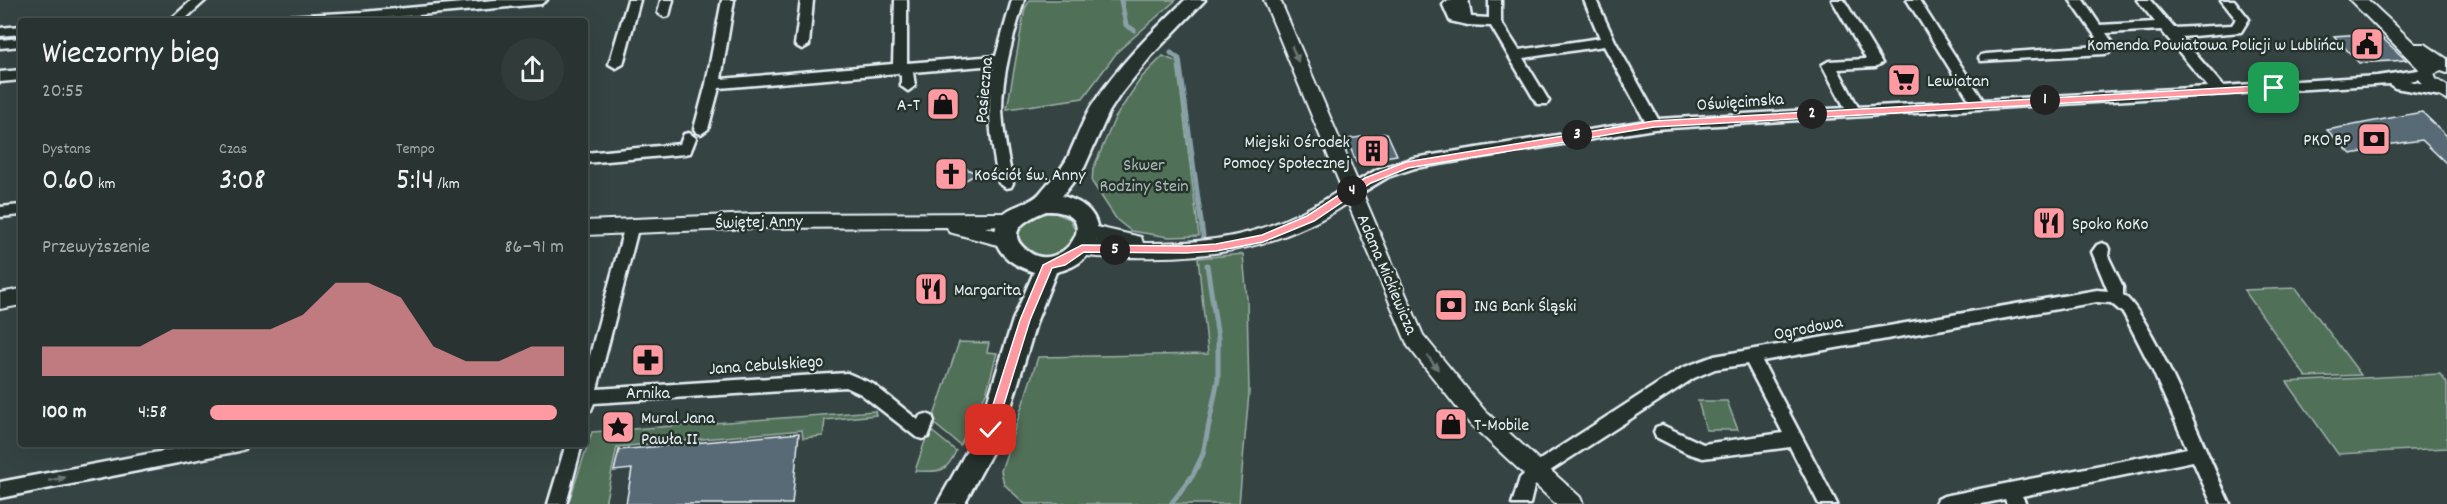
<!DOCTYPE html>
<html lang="pl">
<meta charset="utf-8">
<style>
:root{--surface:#283332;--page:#303b3a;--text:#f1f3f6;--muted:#a5aaac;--line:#444e4d;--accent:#ff9aa2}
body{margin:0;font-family:Dekko,sans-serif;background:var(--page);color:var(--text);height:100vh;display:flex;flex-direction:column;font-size:22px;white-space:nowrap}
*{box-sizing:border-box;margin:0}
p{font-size:20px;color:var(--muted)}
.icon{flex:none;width:33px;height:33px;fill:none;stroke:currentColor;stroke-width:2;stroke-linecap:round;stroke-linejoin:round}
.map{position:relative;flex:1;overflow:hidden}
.drawer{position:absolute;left:18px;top:18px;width:570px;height:429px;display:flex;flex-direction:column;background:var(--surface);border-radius:6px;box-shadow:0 6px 24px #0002,0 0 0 2px var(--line)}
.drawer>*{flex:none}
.pin{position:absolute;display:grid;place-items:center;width:51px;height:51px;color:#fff;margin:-26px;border-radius:12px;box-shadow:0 3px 9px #0006}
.km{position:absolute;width:30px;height:30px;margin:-15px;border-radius:50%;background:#222;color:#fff;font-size:16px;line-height:30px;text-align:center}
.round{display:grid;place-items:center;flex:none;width:63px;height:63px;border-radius:32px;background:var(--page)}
.headline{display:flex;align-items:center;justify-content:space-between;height:102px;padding:0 24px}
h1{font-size:33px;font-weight:600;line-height:45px}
.stats{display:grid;grid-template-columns:repeat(3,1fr);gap:9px;height:102px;padding:6px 24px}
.stats div{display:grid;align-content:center}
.stats b{font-size:30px;font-weight:600}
.stats small{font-size:16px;font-weight:400}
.stats p{font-size:16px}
.chart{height:168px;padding:12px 24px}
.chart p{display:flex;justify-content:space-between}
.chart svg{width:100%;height:108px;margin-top:6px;fill:var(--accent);opacity:.7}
ul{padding:0 24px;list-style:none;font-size:20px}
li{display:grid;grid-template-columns:96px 72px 1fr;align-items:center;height:45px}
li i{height:15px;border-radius:8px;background:var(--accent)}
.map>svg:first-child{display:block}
.green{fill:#517059;stroke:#9cb0a8;stroke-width:1.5}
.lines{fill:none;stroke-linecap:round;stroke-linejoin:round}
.stream{stroke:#89a1a6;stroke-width:5}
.building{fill:#596a76;stroke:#e8f1f8;stroke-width:1.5}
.minor-casing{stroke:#e8f1f8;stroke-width:5}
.tertiary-casing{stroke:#e8f1f8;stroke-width:4}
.secondary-casing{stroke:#e8f1f8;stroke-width:5}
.minor{fill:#26332d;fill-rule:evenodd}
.tertiary{fill:#26332d;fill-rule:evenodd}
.secondary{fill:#26332d;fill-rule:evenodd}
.oneway{fill:#6a7674}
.route{fill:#ff9aa2;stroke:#fff;stroke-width:1.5}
.labels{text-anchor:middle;stroke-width:5;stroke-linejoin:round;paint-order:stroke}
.poi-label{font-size:18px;fill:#e8f1f8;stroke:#26332d;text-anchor:start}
.street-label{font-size:18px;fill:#e8f1f8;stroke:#26332d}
.park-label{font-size:18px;fill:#acbdb8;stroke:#26332d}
</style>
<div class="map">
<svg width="2447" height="504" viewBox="0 0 2447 504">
<rect width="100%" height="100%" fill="#354443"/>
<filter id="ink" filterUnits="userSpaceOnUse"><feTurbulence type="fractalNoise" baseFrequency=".0167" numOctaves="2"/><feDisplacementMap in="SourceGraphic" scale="12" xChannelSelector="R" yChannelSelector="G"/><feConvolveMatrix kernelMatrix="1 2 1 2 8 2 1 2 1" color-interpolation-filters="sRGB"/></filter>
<g filter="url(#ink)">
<path class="green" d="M 1030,0 L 1176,0 L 1118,51 L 1083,98 L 1007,109 L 1025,8 Z
M 1163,56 L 1177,62 L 1199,236 L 1169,237 L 1131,231 L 1117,220 L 1092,182 L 1093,169 L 1115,118 L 1141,78 Z
M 1046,213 L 1055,213 L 1070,219 L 1076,232 C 1064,289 974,229 1046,213 Z
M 1243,254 L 1247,299 L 1249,393 L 1239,504 L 1025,504 L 1004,484 L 1001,471 L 1038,357 L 1208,354 L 1198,258 Z
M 2296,288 L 2361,375 L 2306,377 L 2244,290 Z
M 959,342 L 989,343 L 987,352 L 997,353 L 987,391 L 960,445 L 932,422 Z
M 2440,374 L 2447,383 L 2447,448 L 2338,454 L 2287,382 Z
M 1727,401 L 1738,430 L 1706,430 L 1698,401 Z
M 875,411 L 876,415 L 825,420 L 823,436 L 803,438 L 802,430 L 617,447 L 605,504 L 568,504 L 592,432 Z
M 929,429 L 956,451 C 945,475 940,471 915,471 Z"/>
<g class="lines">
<path class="stream" d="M 1121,0 L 1126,25 L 1134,30
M 1171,53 L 1179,59 L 1203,236
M 1171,504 L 1193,475 L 1203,454 L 1218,379 L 1218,338 L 1207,265"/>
</g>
<path class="building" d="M 2377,33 L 2406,60 L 2359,63 L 2334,36 Z
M 2422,112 L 2447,136 L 2447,164 L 2422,140 L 2365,148 L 2368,151 L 2351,154 L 2327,130 Z
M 1387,133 L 1397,155 L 1356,162 L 1347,139 Z
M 952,161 L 977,174 L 962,182 L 936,182 L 940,167 L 951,167 Z
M 799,433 L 792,504 L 626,504 L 632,469 L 614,471 L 619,450 Z"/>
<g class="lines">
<defs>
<path id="minor" d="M 192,0 L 206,0 L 183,21 L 169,21 Z
M 495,0 L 547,0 L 541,4 L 363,20 L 261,21 L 267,17 L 363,12 Z
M 628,0 L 640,0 L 623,64 L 616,68 L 609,64 Z
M 661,0 L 673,0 L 669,16 L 664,17 L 658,13 Z
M 722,0 L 734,0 L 721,79 L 893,64 L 895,0 L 907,0 L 907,63 L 996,56 L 1012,0 L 1024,0 C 1014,35 1002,72 1002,109 C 1003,134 1008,159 1013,183 L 1011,187 L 1006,188 L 999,183 C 991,143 986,106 994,65 L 913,72 L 915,86 L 908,91 L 901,86 L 901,76 L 898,73 L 719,88 L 708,129 L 701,134 L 696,132 L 694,129 L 706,84 Z
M 801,0 L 813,0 L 809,45 L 802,49 L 795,45 Z
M 1453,0 L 1468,0 L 1471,17 L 1489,18 L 1489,0 L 1501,0 L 1501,22 L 1519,50 L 1600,38 L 1584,0 L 1596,0 L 1615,41 L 1658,119 L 1845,108 L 1822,65 L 1829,61 L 1866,59 L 1832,0 L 1844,0 L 1882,63 L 1875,67 L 1838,69 L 1858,107 L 1970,101 L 1907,0 L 1919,0 L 1983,100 L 2208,87 L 2161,30 L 2106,33 L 2113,43 L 2109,53 L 2104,54 L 1981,61 L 1979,58 L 1981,55 L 1986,54 L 2099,46 L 2098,40 L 2070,0 L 2083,0 L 2100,25 L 2155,22 L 2137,0 L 2150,0 L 2174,28 L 2232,25 L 2236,19 L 2221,0 L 2234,0 L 2249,19 L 2241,32 L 2181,37 L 2223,86 L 2377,76 L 2425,69 L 2432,74 L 2430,77 L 2409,81 L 2446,88 L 2447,92 L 2441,96 L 2395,88 L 2389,84 L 1654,129 L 1415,168 L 1388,177 L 1358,195 L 1348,195 L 1346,191 L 1348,187 L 1378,169 L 1414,158 L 1645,121 L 1604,46 L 1523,58 L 1549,101 L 1547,104 L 1537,104 L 1491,26 L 1468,25 L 1450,21 L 1443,5 L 1445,2 Z
M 21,26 L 21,34 L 0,36 L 0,28 Z
M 21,38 L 21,46 L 0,48 L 0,40 Z
M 21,70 L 21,80 L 0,82 L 0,72 Z
M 689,133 L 696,138 L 690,153 L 685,154 L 585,163 L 585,153 L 680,144 L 684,134 Z
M 21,205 L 21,215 L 0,217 L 0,207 Z
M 632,219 L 637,221 L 639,225 L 597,389 L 847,373 L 873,384 L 918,420 L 920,416 L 926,414 L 932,416 L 934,421 L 928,437 L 922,439 L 916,437 L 861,394 L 846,387 L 594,403 L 591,410 L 585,412 L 585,374 L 625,225 L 627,221 Z
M 2102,243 L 2107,245 L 2109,249 L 2108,256 L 2123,287 L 2123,295 C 2150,311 2213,468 2230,504 L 2212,504 L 2193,461 L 2022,496 L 2026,504 L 2007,504 L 2005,499 L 1982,504 L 1935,504 L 1938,499 L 1944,496 L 2187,448 L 2152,369 L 2124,314 L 2111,303 L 2097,302 L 1762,361 L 1837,504 L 1819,504 L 1790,447 L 1703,458 L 1687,453 L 1656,437 L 1654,432 L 1656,427 L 1662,425 L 1703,444 L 1783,433 L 1747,364 L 1715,369 L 1694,378 L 1550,471 L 1534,487 L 1530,504 L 1512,504 L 1520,478 L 1538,461 L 1682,368 L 1714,356 L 2097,290 L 2108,291 L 2092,252 L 2097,245 Z
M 201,444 L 247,444 L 245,449 L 239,451 L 0,498 L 0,482 Z
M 566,444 L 582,444 L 566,504 L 548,504 Z"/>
<path id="tertiary" d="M 1264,0 L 1280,0 L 1423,335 L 1485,411 L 1580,497 L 1583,504 L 1556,504 L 1469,423 L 1408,346 L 1348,203 C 1283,247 1212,259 1134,257 C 1115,257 1093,259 1075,253 L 1072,248 L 1075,243 L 1097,241 L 1081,237 L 1078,232 L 1081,227 L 1088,225 L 1141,237 L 1143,243 C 1222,244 1276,232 1342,189 Z
M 2350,0 L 2368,0 L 2415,44 L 2425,44 L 2447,59 L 2447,73 L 2441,71 L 2434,74 L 2436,79 L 2447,86 L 2447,100 L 2424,87 L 2416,74 L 2419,69 Z
M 1011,213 L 1018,215 L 1021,220 L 1018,225 L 985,227 L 1012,235 L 1015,240 L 1012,245 L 1005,247 L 949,232 L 947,227 L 756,228 L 585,235 L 585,221 L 756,214 Z
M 21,289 L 21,305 L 0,309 L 0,293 Z"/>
<path id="secondary" d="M 1185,0 L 1205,0 L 1152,55 L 1120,95 L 1109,112 L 1084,168 L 1062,196 C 1115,209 1105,262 1056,272 L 1037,320 L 1004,430 L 964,504 L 937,504 L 979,429 L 1013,320 L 1034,272 C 1013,266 988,250 997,224 C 1004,204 1028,207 1040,193 C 1049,181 1062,170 1068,157 C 1076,140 1082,122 1091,107 C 1117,66 1151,33 1185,0 ZM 1046,211 C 1109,210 1061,276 1029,252 C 1002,233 1026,219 1046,211 Z"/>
</defs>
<use href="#minor" class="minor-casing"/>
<use href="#tertiary" class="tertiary-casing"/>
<use href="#secondary" class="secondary-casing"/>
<use href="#minor" class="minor"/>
<use href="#tertiary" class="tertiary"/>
<use href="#secondary" class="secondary"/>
</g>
<defs><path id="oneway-solid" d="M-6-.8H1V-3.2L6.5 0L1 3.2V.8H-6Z" transform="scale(1.5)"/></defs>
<g class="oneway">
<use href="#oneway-solid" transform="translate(1295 54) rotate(67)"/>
<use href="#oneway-solid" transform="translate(1433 363) rotate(53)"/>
<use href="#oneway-solid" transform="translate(57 479) rotate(-11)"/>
</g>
</g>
<path class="route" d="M 2274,85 L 2278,88 L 2274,91 L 1654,127 L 1408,168 L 1371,183 L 1314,221 L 1263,242 L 1216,251 L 1186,253 L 1084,252 L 1065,265 L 1052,268 L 1030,320 L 996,430 L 991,435 L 985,430 L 1020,320 L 1043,265 L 1082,245 L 1186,246 L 1216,244 L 1262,235 L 1307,216 L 1365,178 L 1406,162 L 1654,121 Z"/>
<defs>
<symbol id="civic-square" viewBox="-11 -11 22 22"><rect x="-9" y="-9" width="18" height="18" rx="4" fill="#ff9aa2" stroke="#26332d"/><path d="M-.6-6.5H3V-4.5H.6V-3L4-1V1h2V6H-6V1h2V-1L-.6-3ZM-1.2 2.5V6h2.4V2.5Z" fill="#111"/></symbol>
<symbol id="supermarket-square" viewBox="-11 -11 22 22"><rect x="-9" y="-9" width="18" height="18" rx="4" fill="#ff9aa2" stroke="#26332d"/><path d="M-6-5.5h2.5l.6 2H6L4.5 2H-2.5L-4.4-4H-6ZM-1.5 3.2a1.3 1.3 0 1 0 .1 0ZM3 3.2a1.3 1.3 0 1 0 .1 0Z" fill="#111"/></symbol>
<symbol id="shop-square" viewBox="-11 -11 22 22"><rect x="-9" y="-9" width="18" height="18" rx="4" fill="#ff9aa2" stroke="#26332d"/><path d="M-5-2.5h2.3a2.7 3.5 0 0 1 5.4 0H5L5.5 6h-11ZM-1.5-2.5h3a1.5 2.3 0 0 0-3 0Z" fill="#111"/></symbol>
<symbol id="bank-square" viewBox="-11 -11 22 22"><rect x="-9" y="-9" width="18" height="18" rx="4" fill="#ff9aa2" stroke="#26332d"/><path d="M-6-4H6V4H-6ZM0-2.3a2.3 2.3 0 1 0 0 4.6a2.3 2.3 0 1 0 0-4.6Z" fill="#111"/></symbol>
<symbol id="building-square" viewBox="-11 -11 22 22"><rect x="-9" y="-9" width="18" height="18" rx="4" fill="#ff9aa2" stroke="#26332d"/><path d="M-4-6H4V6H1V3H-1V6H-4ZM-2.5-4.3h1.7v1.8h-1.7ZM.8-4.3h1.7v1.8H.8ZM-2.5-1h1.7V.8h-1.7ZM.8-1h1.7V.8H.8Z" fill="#111"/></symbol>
<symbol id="church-square" viewBox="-11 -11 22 22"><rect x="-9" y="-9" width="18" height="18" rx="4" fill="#ff9aa2" stroke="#26332d"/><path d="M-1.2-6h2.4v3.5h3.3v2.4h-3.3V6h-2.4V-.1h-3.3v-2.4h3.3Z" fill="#111"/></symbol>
<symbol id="restaurant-square" viewBox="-11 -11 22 22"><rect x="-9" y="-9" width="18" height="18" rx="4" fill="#ff9aa2" stroke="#26332d"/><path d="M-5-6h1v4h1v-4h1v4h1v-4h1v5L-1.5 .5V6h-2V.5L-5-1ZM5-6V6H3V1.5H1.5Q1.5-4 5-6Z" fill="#111"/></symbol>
<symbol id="pharmacy-square" viewBox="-11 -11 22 22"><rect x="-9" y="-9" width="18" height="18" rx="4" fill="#ff9aa2" stroke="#26332d"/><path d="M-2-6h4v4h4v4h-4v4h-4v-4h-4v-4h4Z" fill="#111"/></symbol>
<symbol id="sight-square" viewBox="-11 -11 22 22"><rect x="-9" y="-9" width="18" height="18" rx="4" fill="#ff9aa2" stroke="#26332d"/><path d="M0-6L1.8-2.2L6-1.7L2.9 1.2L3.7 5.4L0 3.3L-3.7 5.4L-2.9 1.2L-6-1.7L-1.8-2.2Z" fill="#111"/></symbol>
</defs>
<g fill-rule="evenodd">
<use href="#civic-square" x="2348" y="25" width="38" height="38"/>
<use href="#supermarket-square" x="1885" y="61" width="38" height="38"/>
<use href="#shop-square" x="924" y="85" width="38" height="38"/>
<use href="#bank-square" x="2355" y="120" width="38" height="38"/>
<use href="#building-square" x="1354" y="132" width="38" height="38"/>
<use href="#church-square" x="932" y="155" width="38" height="38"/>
<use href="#restaurant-square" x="2030" y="204" width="38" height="38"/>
<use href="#restaurant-square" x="912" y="270" width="38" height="38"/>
<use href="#bank-square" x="1432" y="286" width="38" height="38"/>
<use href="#pharmacy-square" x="629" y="341" width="38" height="38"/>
<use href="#shop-square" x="1432" y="405" width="38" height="38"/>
<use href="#sight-square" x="599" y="408" width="38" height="38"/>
</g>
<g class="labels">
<g class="poi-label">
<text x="2344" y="50" text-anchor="end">Komenda Powiatowa Policji w Lublińcu</text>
<text x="1927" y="86">Lewiatan</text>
<text x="920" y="110" text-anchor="end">A-T</text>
<text x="2351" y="145" text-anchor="end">PKO BP</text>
<text x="1350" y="147" text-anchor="end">Miejski Ośrodek<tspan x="1350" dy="21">Pomocy Społecznej</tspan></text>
<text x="974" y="180">Kościół św. Anny</text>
<text x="2072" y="229">Spoko KoKo</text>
<text x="954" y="295">Margarita</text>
<text x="1474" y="311">ING Bank Śląski</text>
<text x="648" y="398" text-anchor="middle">Arnika</text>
<text x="641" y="423">Mural Jana<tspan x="641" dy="21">Pawła II</tspan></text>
<text x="1474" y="430">T-Mobile</text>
</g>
<g class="street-label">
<text transform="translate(983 90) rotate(-85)" y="6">Pasieczna</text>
<text transform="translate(1740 101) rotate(-4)" y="6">Oświęcimska</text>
<text transform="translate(759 221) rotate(-1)" y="6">Świętej Anny</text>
<text transform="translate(1388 274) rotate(67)" y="6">Adama Mickiewicza</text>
<text transform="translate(1808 327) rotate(-11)" y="6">Ogrodowa</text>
<text transform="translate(766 364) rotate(-4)" y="6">Jana Cebulskiego</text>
</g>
<g class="park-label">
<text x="1144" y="170">Skwer<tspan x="1144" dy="21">Rodziny Stein</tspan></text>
</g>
</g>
</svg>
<div class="pin" style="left:2274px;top:88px;background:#1e9e55"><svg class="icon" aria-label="arrive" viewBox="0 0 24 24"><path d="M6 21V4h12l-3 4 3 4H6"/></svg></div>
<div class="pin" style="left:991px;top:430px;background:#d93025"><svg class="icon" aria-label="check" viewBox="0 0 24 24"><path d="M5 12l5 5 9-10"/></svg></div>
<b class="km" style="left:2045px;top:100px">1</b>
<b class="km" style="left:1812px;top:114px">2</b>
<b class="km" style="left:1577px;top:135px">3</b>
<b class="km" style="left:1352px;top:191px">4</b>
<b class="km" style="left:1115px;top:250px">5</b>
<section class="drawer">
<div class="headline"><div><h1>Wieczorny bieg</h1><p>20:55</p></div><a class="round"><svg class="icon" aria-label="share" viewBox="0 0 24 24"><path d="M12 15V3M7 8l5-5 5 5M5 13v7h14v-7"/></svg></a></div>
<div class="stats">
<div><p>Dystans</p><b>0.60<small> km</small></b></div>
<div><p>Czas</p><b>3:08</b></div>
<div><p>Tempo</p><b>5:14<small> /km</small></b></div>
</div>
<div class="chart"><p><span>Przewyższenie</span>86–91 m</p>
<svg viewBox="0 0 160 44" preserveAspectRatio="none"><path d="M0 44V32L10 32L20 32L30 32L40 25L50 25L60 25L70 25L80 19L90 6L100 6L110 12L120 32L130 38L140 38L150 32L160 32V44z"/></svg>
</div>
<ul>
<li><b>100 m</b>4:58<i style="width:98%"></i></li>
</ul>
</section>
</div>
